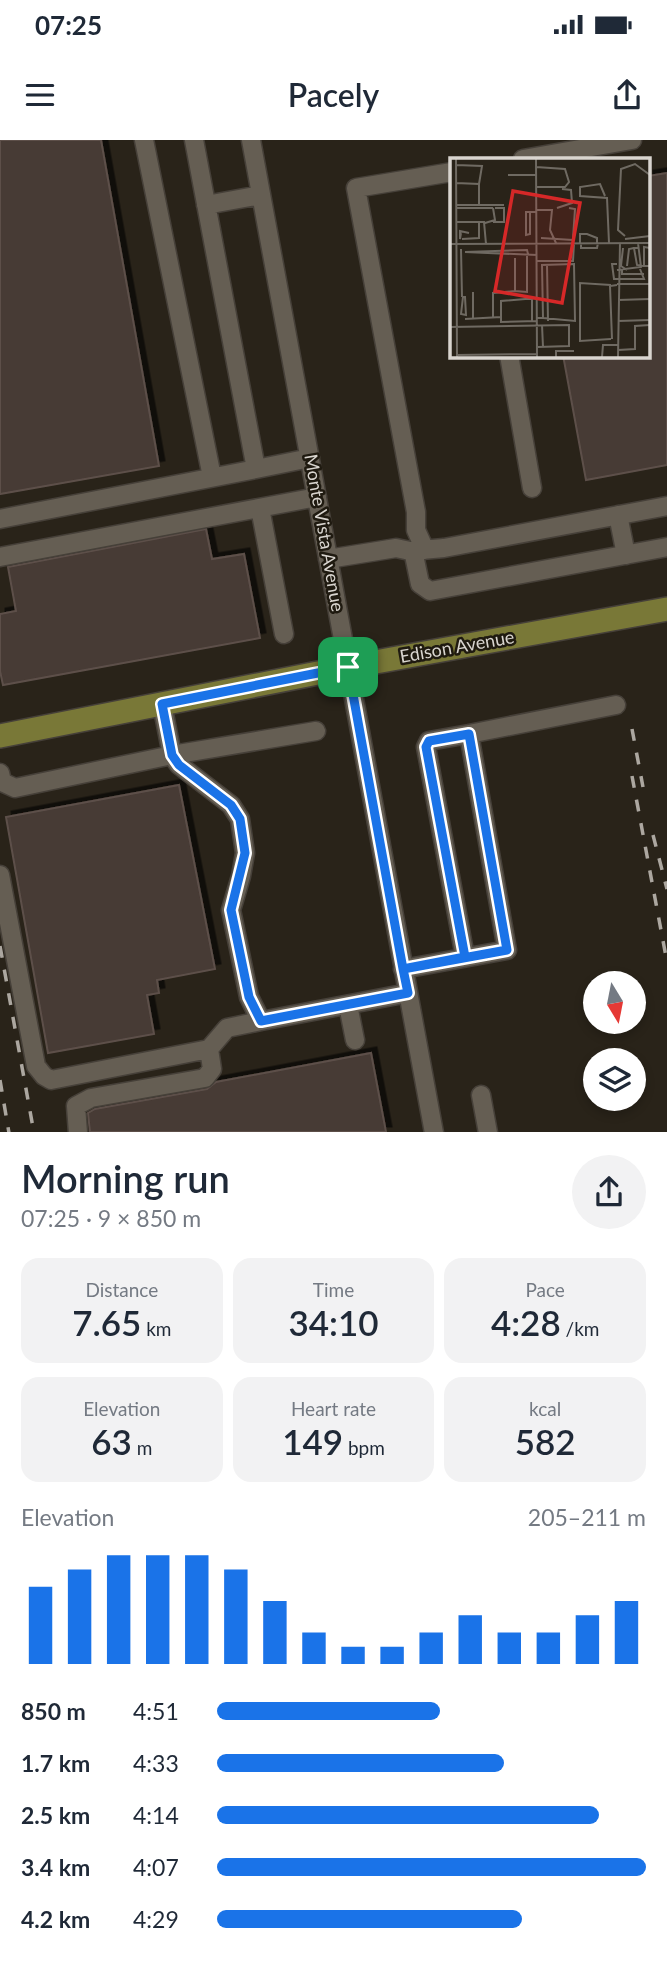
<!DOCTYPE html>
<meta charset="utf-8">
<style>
:root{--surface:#fff;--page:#f2f2f3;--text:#1f2937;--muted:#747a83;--accent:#1a73e8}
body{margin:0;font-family:Lato,sans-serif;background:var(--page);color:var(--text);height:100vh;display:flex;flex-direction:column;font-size:26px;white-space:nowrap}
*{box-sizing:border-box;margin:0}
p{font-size:23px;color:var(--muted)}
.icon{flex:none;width:38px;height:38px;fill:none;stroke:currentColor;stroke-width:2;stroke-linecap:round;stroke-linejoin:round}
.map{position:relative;height:992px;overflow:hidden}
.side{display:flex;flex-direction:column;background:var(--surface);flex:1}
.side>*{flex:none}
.needle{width:46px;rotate:170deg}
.buttons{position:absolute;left:583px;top:831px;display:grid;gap:14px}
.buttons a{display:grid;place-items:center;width:63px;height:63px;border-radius:50%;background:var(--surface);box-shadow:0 4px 10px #0003;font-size:35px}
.pin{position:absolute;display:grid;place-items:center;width:60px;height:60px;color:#fff;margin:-30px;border-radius:14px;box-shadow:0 4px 10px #0006}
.round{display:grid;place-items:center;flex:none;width:74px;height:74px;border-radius:37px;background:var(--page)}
.headline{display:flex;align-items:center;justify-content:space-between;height:119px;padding:0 21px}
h1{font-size:38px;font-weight:600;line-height:52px}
.metrics{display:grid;grid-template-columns:repeat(3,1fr);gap:10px;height:119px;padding:7px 21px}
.metrics div{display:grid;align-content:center;border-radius:18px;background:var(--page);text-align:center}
.metrics b{font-size:35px;font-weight:600}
.metrics small{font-size:19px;font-weight:400}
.metrics p{font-size:19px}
.chart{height:196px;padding:14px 21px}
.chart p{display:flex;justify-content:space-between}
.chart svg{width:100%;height:126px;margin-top:7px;stroke:var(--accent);stroke-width:6}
ul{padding:0 21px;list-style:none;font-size:23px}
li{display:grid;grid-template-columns:112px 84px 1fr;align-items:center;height:52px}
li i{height:18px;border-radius:9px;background:var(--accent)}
.status{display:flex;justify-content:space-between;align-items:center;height:49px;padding:0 35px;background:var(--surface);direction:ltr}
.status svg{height:19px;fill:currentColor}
header{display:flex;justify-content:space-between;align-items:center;height:91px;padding:0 21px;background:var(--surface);font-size:32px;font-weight:600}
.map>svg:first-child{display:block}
.building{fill:#463a34;stroke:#5d504a;stroke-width:2;filter:url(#shadow)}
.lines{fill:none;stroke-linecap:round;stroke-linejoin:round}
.minor-casing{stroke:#464039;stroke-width:21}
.major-casing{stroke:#464039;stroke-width:26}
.minor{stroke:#655e53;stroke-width:18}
.major{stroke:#797837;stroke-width:23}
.rail{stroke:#aca7a0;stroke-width:3.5;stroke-dasharray:12 12;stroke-linecap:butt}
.route-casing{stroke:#fff;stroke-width:14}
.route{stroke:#1a73e8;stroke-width:9}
.labels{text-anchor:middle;stroke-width:5;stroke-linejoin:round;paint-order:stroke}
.street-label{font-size:18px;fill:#d9d5cf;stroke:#1f1a10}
.inset-road{fill:none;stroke:#6f6a62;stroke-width:2}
.view{fill:#d62828;fill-opacity:0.15;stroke:#d62828;stroke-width:3.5}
.inset-edge{fill:none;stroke:#d9d5cf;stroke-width:3.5}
</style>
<div class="status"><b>07:25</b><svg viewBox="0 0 49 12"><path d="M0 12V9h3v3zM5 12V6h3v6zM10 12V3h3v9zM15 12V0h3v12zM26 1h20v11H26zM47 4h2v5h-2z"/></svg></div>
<header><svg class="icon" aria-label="menu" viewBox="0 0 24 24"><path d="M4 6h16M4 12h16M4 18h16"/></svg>Pacely<svg class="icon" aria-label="share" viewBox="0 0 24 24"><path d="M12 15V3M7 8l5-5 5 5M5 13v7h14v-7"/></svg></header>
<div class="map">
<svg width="667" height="993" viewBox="0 0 667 993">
<defs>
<filter id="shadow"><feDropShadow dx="5.5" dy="-5.5" stdDeviation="0" flood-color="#0009"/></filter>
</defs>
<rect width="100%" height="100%" fill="#292319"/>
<path class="building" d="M 0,0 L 101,0 L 159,326 L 0,354 Z
M 667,33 L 667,325 L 586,340 L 563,215 L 648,215 L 648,36 Z
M 206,389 L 212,419 L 244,414 L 260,498 L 3,545 L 0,531 L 0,474 L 16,471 L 8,427 Z
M 179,645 L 215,829 L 157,840 L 159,853 L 147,855 L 154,894 L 48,913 L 6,677 Z
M 371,913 L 386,992 L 90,992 L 88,973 L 95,969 L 207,949 L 216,942 Z"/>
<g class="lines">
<defs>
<path id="minor" d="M 144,0 L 212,337
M 251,0 L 434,993
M 523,19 L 632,0
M 206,65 L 261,55
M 509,215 L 532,348
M 256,329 L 310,318
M 260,368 L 284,494
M 618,375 L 626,415
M 0,379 L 256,329 L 194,0
M 425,410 L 416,390 L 416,372 L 356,48 L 452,32
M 410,411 L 414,415 L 420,444 L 430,451 L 667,407
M 0,417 L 317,357
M 328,419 L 396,408 L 410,411 L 444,408 L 667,366
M 162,564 L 172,615 L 179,625 L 231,665 L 240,679 L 245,713 L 241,736 L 231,770 L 249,857 L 261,881 L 408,853
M 469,594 L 616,565
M 0,633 L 2,642 L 15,648 L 172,615 L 316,591
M 0,735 L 36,926 L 44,936 L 51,940 L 209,909 L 227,888 L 261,881
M 403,829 L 507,810 L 469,594 L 429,601 L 426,607 L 465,817
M 348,865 L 355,900
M 481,955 L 488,993
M 78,993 L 76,966 L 91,958 L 205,938 L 212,929 L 209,909"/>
<path id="major" d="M 0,596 L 348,527 L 667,469"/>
</defs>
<use href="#minor" class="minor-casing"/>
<use href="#major" class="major-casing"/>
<use href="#minor" class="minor"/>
<use href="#major" class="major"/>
<path class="rail" d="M 632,589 L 643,647
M 632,636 L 667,822
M 653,695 L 667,749
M 0,806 L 34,993
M 0,940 L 9,993"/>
</g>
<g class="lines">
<defs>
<path id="route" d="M 348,527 L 162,564 L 172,615 L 179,625 L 231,665 L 240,679 L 245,713 L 231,770 L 249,857 L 261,881 L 408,853 L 403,829 L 507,810 L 469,594 L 429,601 L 426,607 L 465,817 L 403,829 L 348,527"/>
</defs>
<use href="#route" class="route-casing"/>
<use href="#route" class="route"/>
</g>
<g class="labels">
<g class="street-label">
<text transform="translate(324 393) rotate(80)" y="6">Monte Vista Avenue</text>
<text transform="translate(457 507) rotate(-10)" y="6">Edison Avenue</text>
</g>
</g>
<g transform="translate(450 18)">
<rect width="200" height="200" fill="#292319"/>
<path class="inset-road" d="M 6,0 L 7,199M 86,0 L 87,199M 92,0 L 122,0M 132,0 L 178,0M 6,7 L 32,8 L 29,26M 86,9 L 115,11 L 119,24 L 115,29 L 86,29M 58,17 L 86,17M 6,25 L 29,26 L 29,47M 155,38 L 150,26 L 130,29 L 130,38 L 157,40 L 159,85M 6,47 L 54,47M 6,50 L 43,50M 107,50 L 122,45 L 121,32 L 112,31M 119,50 L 125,51 L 123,80M 86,52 L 102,52 L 100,72 L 106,85M 80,54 L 80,76 L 76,77 L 76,54 L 86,54M 0,59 L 0,81M 6,64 L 34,64 L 36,86M 43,64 L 54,64 L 54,50 L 45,50M 35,65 L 45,62 L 43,50M 11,75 L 10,81 L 10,73 L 19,75M 175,78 L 168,72 L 171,11 L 185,6 L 200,17M 91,80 L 123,82M 12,81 L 29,80 L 29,64M 175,81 L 200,78M 130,85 L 130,76 L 137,76 L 147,80 L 147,85M 0,86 L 200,85M 131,86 L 131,90 L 147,90 L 148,85M 173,90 L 171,108 L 177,112M 188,90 L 184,90 L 187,107 L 193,108M 200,90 L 194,89 L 194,108 L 200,108M 11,91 L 12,139M 78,96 L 77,92 L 15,94 L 87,97M 65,100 L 65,133 L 77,134 L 77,96M 87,103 L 123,103 L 124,85M 167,106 L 162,106 L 164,121 L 194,121 L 190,111M 97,107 L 98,163M 177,108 L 179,91 L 184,90M 167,112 L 191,109 L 188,85M 172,112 L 172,116 L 194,116M 167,126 L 200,126M 23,134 L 23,161M 13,139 L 15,139 L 16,157 L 11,156 ZM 82,140 L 82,163M 87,140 L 51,143 L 51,164 L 87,163M 168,142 L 200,141M 43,159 L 43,135 L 65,133M 87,160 L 93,160 L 92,107 L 124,106 L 125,163 L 93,160M 15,161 L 51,159M 168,163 L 200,162M 92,167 L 93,189M 0,169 L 119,167 L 119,188 L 88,189M 161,181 L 130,183 L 130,125 L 161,127M 162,181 L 160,128 L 167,127M 168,192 L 185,191 L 185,168 L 200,167M 7,197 L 87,196M 106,199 L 106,193 L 124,193M 152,199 L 153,187 L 168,187M 168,199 L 170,85"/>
<path class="view" d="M 63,33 L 130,45 L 112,145 L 45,133 Z"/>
<rect width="200" height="200" class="inset-edge"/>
</g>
</svg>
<div class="buttons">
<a><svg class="needle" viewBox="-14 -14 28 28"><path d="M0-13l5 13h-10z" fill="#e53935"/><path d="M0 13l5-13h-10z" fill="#747a83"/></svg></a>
<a><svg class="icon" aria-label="layers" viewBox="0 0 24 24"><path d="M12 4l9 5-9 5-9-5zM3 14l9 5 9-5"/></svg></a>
</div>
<div class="pin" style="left:348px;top:527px;background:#1e9e55"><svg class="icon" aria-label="arrive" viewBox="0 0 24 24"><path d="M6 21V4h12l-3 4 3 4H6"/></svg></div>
</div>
<section class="side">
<div class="headline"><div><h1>Morning run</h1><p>07:25 · 9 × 850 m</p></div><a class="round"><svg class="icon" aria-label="share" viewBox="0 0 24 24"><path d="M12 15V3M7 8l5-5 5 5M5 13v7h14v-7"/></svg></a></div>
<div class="metrics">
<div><p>Distance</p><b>7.65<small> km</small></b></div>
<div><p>Time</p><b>34:10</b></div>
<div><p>Pace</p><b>4:28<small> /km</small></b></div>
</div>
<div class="metrics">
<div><p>Elevation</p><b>63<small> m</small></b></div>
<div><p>Heart rate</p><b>149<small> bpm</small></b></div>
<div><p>kcal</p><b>582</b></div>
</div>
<div class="chart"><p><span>Elevation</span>205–211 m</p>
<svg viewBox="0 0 160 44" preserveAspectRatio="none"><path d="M5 44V17M15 44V11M25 44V6M35 44V6M45 44V6M55 44V11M65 44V22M75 44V33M85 44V38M95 44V38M105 44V33M115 44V27M125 44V33M135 44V33M145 44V27M155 44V22"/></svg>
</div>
<ul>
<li><b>850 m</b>4:51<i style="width:52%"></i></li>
<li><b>1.7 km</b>4:33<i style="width:67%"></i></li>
<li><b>2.5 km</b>4:14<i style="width:89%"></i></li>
<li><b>3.4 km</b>4:07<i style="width:100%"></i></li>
<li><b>4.2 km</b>4:29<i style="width:71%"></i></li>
</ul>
</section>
